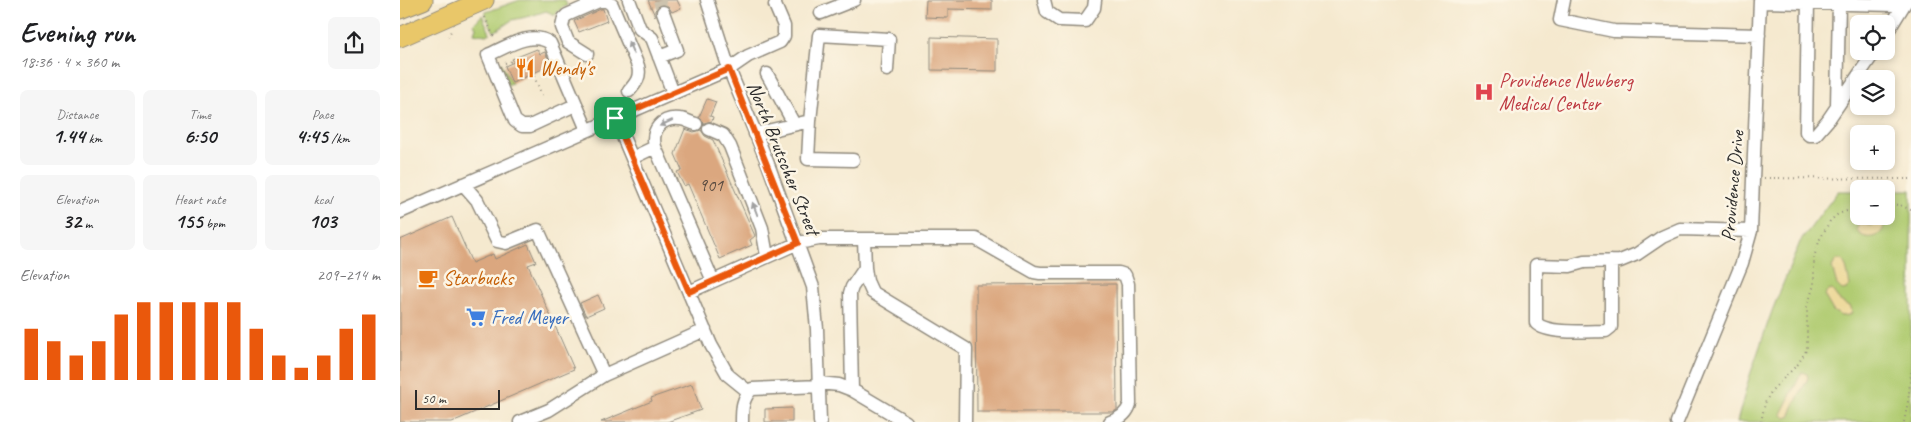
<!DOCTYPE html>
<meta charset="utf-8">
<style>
:root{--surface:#fff;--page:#f6f6f6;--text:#202124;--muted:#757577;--accent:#ea580c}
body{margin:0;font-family:Caveat,sans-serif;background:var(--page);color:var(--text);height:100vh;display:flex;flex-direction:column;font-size:19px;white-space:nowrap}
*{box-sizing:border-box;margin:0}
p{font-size:16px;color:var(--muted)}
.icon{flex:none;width:28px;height:28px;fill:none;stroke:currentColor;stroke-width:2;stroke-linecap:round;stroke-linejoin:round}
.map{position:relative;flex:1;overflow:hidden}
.drawer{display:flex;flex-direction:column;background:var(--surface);width:400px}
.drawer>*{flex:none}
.controls{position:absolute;left:1450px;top:15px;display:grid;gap:10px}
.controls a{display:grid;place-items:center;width:45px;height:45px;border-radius:8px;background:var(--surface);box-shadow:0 2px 8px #0003;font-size:25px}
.scale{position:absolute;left:15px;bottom:12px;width:85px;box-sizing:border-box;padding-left:5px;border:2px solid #2b2b2b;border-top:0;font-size:14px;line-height:18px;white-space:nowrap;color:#2b2b2b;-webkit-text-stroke:4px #fcf5e5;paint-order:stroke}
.pin{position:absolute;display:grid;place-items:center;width:42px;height:42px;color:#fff;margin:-21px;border-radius:10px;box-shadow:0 2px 8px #0006}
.round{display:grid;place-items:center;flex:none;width:52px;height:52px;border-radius:8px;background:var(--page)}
.summary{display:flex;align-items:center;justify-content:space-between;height:85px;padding:0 20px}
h1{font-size:28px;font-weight:700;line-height:38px}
.metrics{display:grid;grid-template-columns:repeat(3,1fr);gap:8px;height:85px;padding:5px 20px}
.metrics div{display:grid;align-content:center;border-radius:8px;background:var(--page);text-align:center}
.metrics b{font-size:21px;font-weight:700}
.metrics small{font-size:14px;font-weight:400}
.metrics p{font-size:14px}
.chart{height:140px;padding:10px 20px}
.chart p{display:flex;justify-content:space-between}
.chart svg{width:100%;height:90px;margin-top:5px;stroke:var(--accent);stroke-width:6}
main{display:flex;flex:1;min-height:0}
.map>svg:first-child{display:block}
.green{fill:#b1cc72;stroke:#6e7c4e}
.sand{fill:#eeda9e;stroke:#8c8264}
.building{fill:#dba77f}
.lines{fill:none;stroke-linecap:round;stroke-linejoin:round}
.minor-tunnel{stroke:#cdc3ae;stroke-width:12;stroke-dasharray:12 6;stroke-linecap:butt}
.minor-casing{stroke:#908a7d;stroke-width:15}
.highway-casing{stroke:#908a7d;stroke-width:21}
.path{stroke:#908a7d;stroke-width:2;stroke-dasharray:1 4;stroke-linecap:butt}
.minor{stroke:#fff;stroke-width:12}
.highway{stroke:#e9c769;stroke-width:19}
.oneway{fill:#a0a0a0}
.route-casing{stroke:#fff;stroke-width:10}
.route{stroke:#ea580c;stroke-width:6}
.labels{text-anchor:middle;stroke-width:5;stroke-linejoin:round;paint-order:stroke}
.number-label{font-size:18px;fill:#574a40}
.food-label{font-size:20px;fill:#c56008;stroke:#fcf5e5;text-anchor:start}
.health-label{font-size:20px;fill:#be3a42;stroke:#fcf5e5;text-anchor:start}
.street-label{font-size:20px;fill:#2b2b2b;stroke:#fcf5e5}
.shop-label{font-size:20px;fill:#366cbe;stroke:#fcf5e5;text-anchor:start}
</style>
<main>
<section class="drawer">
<div class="summary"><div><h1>Evening run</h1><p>18:36 · 4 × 360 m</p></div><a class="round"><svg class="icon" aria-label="share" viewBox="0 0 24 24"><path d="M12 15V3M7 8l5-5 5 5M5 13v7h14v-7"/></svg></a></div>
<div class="metrics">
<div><p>Distance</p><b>1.44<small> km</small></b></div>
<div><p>Time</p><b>6:50</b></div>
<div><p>Pace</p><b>4:45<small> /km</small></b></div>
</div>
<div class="metrics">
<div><p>Elevation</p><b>32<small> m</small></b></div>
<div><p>Heart rate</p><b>155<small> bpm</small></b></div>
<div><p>kcal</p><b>103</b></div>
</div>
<div class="chart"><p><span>Elevation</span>209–214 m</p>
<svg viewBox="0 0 160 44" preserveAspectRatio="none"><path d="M5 44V19M15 44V25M25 44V32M35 44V25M45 44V12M55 44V6M65 44V6M75 44V6M85 44V6M95 44V6M105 44V19M115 44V32M125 44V38M135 44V32M145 44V19M155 44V12"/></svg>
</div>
</section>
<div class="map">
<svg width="1511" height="422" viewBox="0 0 1511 422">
<rect width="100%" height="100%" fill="#fcf5e5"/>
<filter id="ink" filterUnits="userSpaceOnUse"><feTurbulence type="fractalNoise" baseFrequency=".02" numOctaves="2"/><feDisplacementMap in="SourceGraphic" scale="10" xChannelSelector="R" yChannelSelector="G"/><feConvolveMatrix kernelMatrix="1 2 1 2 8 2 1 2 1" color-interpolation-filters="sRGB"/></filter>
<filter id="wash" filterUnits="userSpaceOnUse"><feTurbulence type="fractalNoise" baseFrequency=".0096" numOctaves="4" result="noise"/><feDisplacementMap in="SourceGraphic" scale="20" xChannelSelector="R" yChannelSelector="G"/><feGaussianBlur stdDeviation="1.12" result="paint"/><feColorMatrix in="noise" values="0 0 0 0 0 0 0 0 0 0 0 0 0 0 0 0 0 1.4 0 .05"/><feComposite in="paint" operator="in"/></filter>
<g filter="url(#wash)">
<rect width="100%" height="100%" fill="#f5e9cf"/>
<path class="green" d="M 120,0 L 165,0 L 167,6 L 162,8 L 155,15 L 146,11 L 131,16 L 112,20 L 94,32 L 85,14 L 86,12 Z
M 82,15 L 90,33 L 86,35 L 74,33 L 76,27 L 74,24 Z
M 101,63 L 112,83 L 107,85 L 98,69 Z
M 1486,190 L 1511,190 L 1511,422 L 1337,422 L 1349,378 L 1372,311 L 1400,242 L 1438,191 L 1459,191 L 1459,216 L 1486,216 Z"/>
<path class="sand" d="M 1480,217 L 1482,218 C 1492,239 1457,244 1457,227 L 1460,223 L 1471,226 Z
M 1436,260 L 1442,260 C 1447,265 1448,278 1450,285 L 1447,289 L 1442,290 L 1437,285 L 1432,267 Z
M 1432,290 L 1440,301 L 1451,307 L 1452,312 L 1450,315 L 1441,316 L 1433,311 L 1425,297 L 1426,292 Z
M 1402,372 L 1407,374 L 1408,378 L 1392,409 L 1391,416 L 1386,418 L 1382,415 L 1382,412 Z"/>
<g id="blocks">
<path class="building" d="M 248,0 L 277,0 L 281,8 L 272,12 L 268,6 L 261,4 L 255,10 L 255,16 Z
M 526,0 L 592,0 L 592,10 L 548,9 L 548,18 L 525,17 Z
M 201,9 L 203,9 L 207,21 L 179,32 L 174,21 Z
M 531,37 L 597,39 L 597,71 L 531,70 Z
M 137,49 L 140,54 L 145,52 L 151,65 L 112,83 L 105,66 L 114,62 L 112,59 Z
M 307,99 L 316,102 L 310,116 L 313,117 L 312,121 L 304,123 L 299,117 Z
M 285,129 L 294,132 L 301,130 L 305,136 L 313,140 L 355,236 L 350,240 L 352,245 L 320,259 L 288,184 L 284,186 L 277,172 L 282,170 L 275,154 Z
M 52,217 L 72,263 L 93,254 L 95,259 L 128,244 L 136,262 L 128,265 L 174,369 L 52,422 L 0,422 L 0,240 Z
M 716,284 L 717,410 L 713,412 L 577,412 L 576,285 Z
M 198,295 L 204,308 L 186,316 L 180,303 Z
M 292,384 L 301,410 L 267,422 L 201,422 L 252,401 L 251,398 Z
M 392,408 L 392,422 L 365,422 L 365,409 Z"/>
</g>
</g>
<g filter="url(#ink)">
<use href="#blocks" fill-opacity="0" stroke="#908a7d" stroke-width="1"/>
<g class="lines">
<path class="minor-tunnel" d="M 259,0 L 263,12"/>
<defs>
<path id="minor" d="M 229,0 L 240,29 L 252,38 L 273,93
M 307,0 L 329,69 L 368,164 L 413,287 L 417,329 L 420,422
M 644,0 L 647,12 L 659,20 L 685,21 L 694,8 L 695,0
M 1164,0 L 1160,20 L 1214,31 L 1359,35
M 1408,0 L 1406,132 L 1409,135 L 1415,135 L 1428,120 L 1475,51
M 1360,2 L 1494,5 L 1505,3 L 1508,0
M 421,13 L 454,0
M 1486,34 L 1505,3
M 187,54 L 168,42 L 162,27 L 164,18 L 167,15 L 199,1 L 207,1 L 212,5 L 238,66 C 241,77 236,83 229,91
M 259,57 L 277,50 L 263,12
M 367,74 L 394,124
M 175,105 L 130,126 L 122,126 L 115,121 L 88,55 C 106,47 132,30 150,43 L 187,130
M 1437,106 L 1439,3
M 215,118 L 311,345 L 328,375 L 349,392
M 410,121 L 408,159 L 453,160
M 296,124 C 291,123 285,119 280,119 C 261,117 251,130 255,147 L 313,281
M 309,129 L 323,135 L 330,146 L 362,228 L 367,256
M 355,134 L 410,121 L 419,35 L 489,39 L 487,70
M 232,158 L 255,147
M 63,184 L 77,200 L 97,241 L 106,243 L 138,230 L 204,375 L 305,330
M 0,212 L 329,69 L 348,56 L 380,42 L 384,36 L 384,26 L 375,5
M 1211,261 L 1211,327 L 1206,331 C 1189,331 1148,335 1136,323 L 1136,265 L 1170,266 L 1184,262 L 1220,261 L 1237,254 L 1262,237 L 1280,229 L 1351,231
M 465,268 L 467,281 L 472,292 L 566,349 L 565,422
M 289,292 L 398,243 L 419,239 L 576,239 L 634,272 L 640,273 L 719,273 L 725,275 L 728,284 L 730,404 C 727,414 720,419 710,422
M 419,383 L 439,385 L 452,390 L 506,422
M 452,390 L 450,293 L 452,287 L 465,268 L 464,239
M 120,422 L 149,410 L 204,375
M 342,422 C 342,409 342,398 352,389 L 419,386
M 1277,422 L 1342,263 L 1351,231 L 1360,0"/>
<path id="highway" d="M 0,9 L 23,0
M 0,37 L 84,0"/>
</defs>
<use href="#minor" class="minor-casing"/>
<use href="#highway" class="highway-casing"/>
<path class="path" d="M 85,17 L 94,37
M 48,37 L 51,31
M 105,63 L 113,61
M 134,76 L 143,98
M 1364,178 L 1511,179
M 1486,204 L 1500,205 L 1511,210
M 1361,422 L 1365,403 L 1372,390 L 1398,364 L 1407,349 L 1407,307 L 1414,285 L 1414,257 L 1420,239 L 1430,221 L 1438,214 L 1459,207
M 1504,422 L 1508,402 L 1511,372"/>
<use href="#minor" class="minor"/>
<use href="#highway" class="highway"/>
</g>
<defs><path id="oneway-solid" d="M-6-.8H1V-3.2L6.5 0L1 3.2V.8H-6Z" transform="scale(1.25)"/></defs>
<g class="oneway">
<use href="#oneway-solid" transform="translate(231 48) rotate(-113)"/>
<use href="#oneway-solid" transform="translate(266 123) rotate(155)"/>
<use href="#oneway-solid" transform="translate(355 209) rotate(-111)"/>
</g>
</g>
<g class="lines" filter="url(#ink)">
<defs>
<path id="route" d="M 329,69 L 398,243 L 289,292 L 215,118 Z"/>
</defs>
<use href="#route" class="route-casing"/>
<use href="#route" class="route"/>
</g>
<defs>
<symbol id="restaurant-bare" viewBox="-9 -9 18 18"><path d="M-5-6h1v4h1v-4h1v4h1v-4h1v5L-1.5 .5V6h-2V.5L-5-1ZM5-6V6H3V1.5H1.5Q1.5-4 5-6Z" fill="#e8710a" stroke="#fcf5e5" stroke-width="2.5" paint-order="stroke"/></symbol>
<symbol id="hospital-bare" viewBox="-9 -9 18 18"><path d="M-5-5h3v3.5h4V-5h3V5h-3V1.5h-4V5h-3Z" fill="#e0444e" stroke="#fcf5e5" stroke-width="2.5" paint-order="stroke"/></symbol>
<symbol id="cafe-bare" viewBox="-9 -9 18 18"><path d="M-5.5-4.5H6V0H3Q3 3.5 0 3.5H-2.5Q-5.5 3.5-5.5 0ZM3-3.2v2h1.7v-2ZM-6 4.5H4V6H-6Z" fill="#e8710a" stroke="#fcf5e5" stroke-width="2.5" paint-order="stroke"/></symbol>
<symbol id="supermarket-bare" viewBox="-9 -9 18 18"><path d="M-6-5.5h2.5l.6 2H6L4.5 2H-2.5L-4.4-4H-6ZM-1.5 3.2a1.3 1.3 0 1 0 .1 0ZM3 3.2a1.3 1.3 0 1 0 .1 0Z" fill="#3f7fe0" stroke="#fcf5e5" stroke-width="2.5" paint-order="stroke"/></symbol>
</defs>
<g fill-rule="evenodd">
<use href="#restaurant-bare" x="111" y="54" width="28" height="28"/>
<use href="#hospital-bare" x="1070" y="78" width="28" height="28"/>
<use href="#cafe-bare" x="14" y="264" width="28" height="28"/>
<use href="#supermarket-bare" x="62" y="303" width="28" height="28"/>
</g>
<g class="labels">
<g class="number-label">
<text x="311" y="191">901</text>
</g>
<g class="food-label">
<text x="140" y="75">Wendy's</text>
<text x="43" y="285">Starbucks</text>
</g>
<g class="health-label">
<text x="1099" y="87">Providence Newberg<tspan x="1099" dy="23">Medical Center</tspan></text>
</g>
<g class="street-label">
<text transform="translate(384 158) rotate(68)" y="7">North Brutscher Street</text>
<text transform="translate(1332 186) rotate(-85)" y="7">Providence Drive</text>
</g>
<g class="shop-label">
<text x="91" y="324">Fred Meyer</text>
</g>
</g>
</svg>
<div class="controls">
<a><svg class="icon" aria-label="locate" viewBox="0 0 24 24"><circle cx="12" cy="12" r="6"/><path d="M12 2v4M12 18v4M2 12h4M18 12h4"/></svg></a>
<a><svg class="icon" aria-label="layers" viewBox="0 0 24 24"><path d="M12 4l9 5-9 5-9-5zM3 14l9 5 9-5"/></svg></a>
<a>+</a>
<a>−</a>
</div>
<div class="scale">50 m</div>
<div class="pin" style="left:215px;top:118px;background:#1e9e55"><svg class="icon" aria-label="arrive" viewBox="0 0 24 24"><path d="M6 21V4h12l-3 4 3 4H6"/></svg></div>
</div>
</main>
